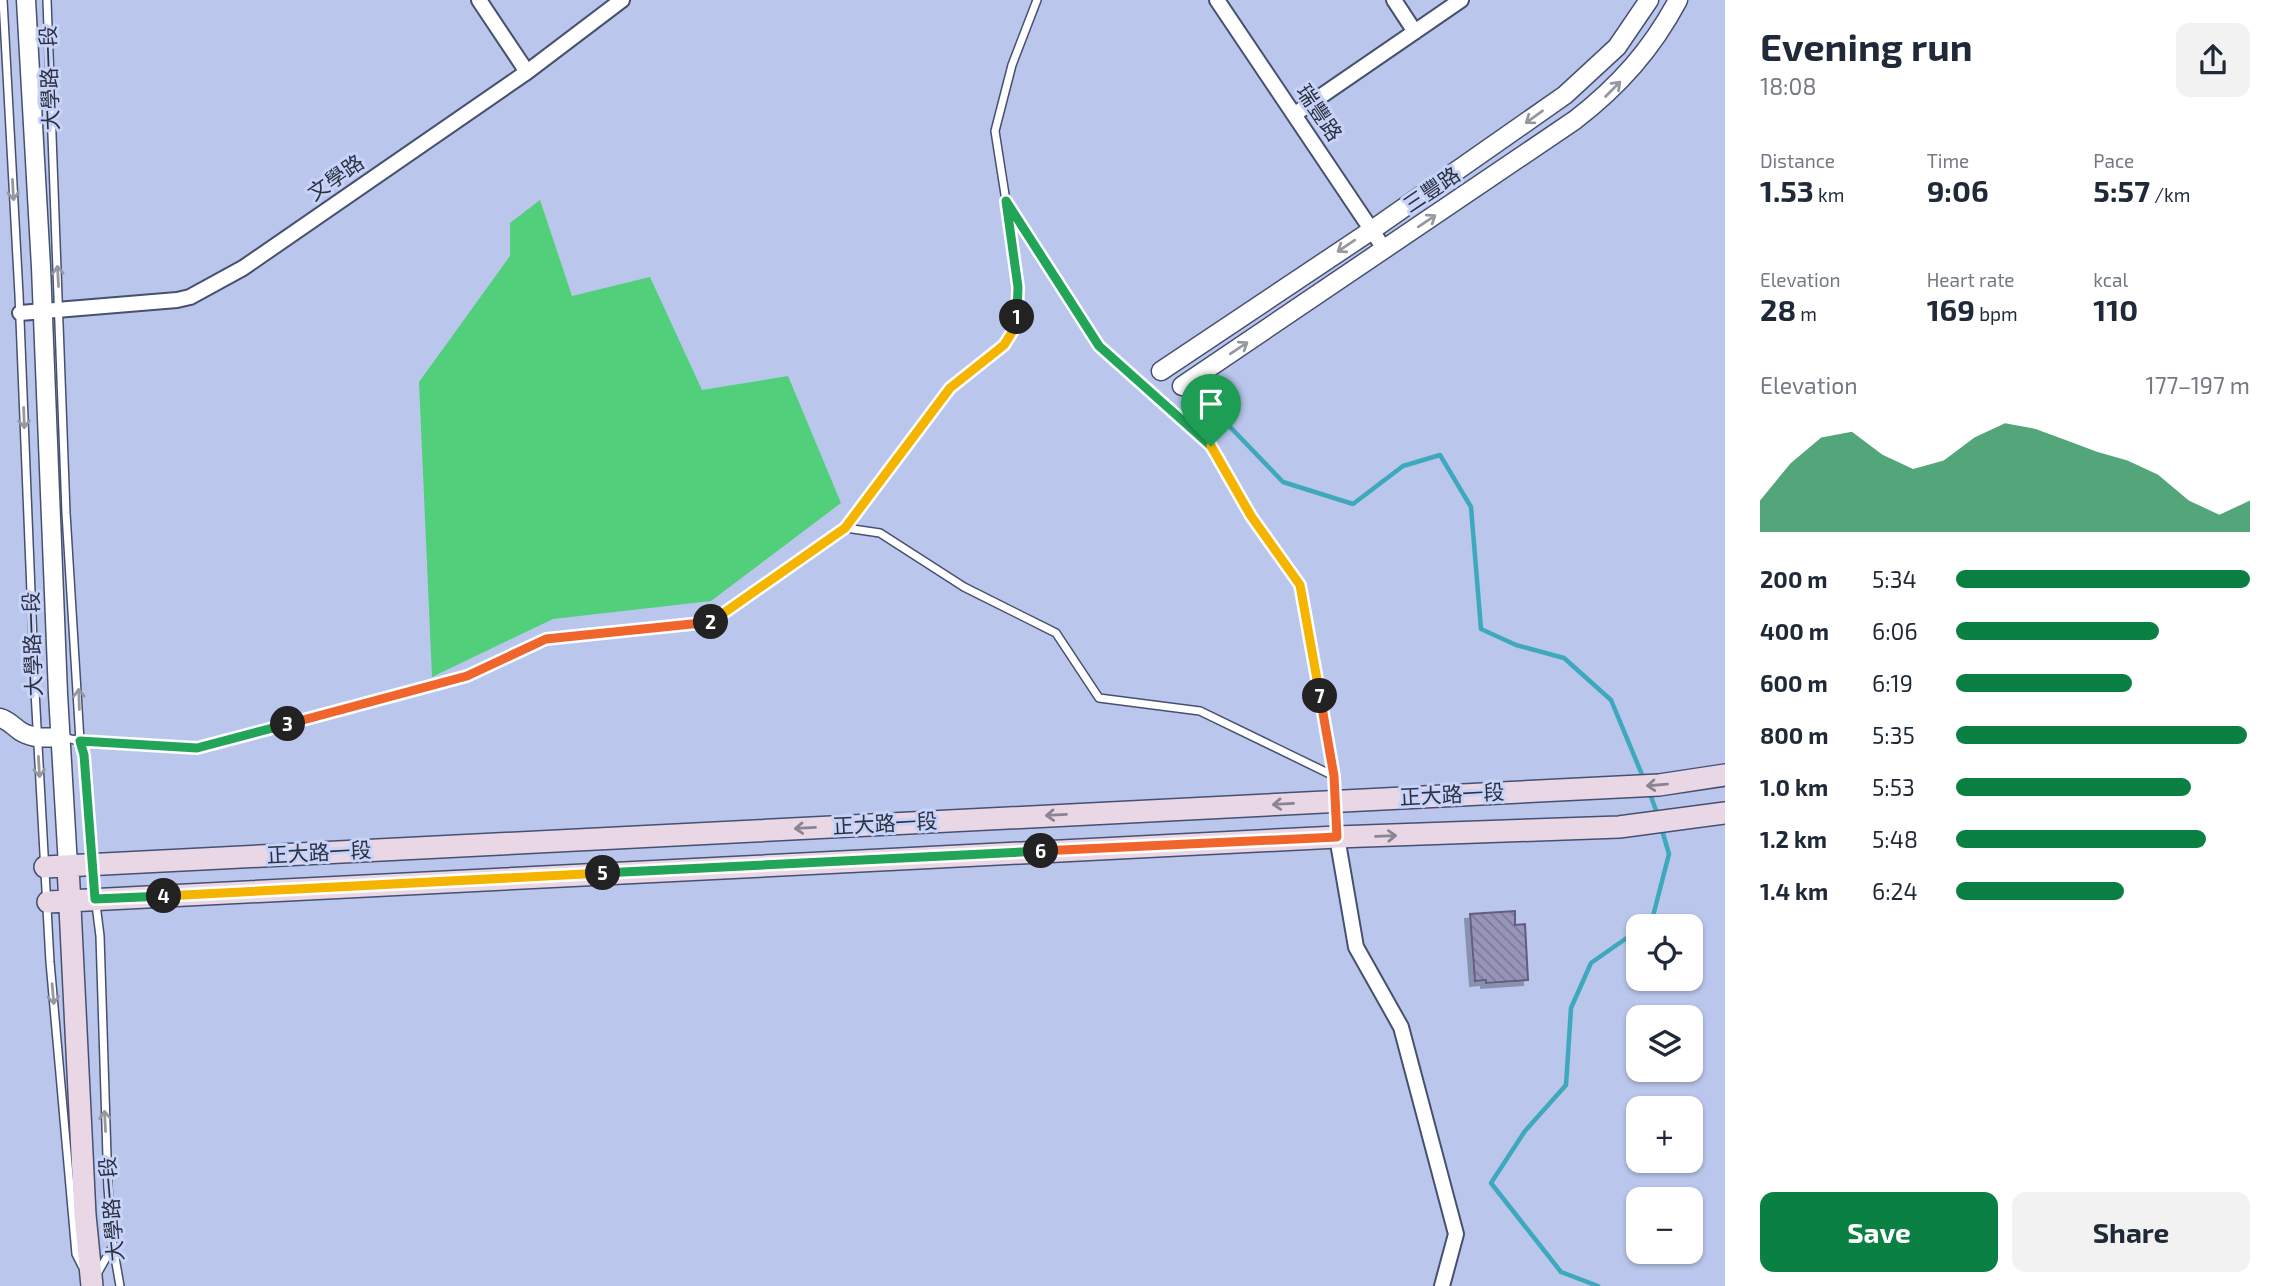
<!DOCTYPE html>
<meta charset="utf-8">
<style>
:root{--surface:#fff;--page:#f2f2f3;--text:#1f2937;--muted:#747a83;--accent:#0b8043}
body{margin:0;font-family:"Exo 2","Noto Sans TC",sans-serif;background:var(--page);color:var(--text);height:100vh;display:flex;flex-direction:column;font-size:26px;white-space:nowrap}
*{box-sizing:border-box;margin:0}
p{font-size:23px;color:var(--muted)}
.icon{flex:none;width:38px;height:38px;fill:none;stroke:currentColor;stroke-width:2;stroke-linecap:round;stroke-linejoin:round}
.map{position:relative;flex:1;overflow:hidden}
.panel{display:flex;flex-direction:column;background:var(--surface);width:560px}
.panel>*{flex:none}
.tools{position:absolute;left:1626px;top:914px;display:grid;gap:14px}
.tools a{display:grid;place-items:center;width:77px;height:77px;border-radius:14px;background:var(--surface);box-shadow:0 2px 5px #0004;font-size:35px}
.pin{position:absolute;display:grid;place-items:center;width:60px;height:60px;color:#fff;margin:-72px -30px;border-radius:50% 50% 50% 0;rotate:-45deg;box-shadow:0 0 7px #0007}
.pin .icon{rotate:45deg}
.km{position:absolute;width:35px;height:35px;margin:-18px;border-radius:50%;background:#222;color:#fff;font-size:19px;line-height:35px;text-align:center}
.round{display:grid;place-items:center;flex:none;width:74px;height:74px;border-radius:14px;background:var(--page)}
.overview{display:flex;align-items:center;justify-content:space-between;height:119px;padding:0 35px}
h1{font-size:38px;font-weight:700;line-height:52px}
.figures{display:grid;grid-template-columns:repeat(3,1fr);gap:10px;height:119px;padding:7px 35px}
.figures div{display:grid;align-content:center}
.figures b{font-size:30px;font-weight:700}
.figures small{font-size:19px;font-weight:400}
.figures p{font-size:19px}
.chart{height:196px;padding:14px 35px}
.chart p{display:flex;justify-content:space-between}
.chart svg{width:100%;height:126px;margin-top:7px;fill:var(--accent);opacity:.7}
.cta{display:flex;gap:14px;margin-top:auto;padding:14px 35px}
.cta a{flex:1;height:80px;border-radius:14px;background:var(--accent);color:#fff;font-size:28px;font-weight:700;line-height:80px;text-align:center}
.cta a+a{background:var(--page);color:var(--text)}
ul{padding:0 35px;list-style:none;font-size:23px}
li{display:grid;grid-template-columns:112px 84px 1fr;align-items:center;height:52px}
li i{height:18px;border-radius:9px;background:var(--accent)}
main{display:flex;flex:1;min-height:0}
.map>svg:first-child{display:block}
.park{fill:#51cf7a}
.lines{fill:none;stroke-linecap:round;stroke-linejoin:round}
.stream{stroke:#3ea9bc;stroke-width:4.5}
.building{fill:url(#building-back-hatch);stroke:#635d80;stroke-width:2;filter:url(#shadow)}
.service-casing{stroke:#465070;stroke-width:10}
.minor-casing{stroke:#465070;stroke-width:18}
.tertiary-casing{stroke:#465070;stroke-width:21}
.secondary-casing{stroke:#465070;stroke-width:24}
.path{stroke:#78819c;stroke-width:2.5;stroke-dasharray:5 3.5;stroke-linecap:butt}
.service{stroke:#fff;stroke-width:7}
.minor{stroke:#fff;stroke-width:14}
.tertiary{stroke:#fff;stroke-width:18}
.secondary{stroke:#e9d7e6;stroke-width:21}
.oneway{stroke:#9698a0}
.oneway2{stroke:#8a8493}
.split-1-casing{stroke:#fff;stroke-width:14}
.split-2-casing{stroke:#fff;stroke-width:14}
.split-3-casing{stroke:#fff;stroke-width:14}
.split-4-casing{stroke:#fff;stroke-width:14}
.split-5-casing{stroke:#fff;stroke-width:14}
.split-6-casing{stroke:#fff;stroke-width:14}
.split-7-casing{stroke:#fff;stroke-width:14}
.split-8-casing{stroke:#fff;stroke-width:14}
.split-1{stroke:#22a559;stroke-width:9}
.split-2{stroke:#f5b400;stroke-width:9}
.split-3{stroke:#f0652b;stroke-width:9}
.split-4{stroke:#22a559;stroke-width:9}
.split-5{stroke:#f5b400;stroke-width:9}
.split-6{stroke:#22a559;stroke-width:9}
.split-7{stroke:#f0652b;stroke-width:9}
.split-8{stroke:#f5b400;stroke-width:9}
.labels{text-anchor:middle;stroke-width:6;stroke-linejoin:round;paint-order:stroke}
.street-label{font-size:21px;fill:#2c3140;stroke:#c7d3f9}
</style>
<main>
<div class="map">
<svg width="1725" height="1286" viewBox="0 0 1725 1286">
<defs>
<pattern id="building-back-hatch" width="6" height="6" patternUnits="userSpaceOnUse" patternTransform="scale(1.75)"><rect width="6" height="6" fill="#9893b8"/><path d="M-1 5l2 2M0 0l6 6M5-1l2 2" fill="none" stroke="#7c7997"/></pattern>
<filter id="shadow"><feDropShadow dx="-5" dy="5" stdDeviation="0" flood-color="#0004"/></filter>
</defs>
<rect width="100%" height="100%" fill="#bac6ec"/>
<path class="park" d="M 540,200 L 572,296 L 650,277 L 702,390 L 788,376 L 841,503 L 711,601 L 553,619 L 432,677 L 419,382 L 510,256 L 510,223 Z"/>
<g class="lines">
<path class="stream" d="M 1209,405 L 1283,482 L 1353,504 L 1403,466 L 1440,455 L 1471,507 L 1481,629 L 1516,645 L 1564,658 L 1611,700 L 1643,777
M 1650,794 L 1657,813
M 1644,926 L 1652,920 L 1669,854 L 1662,830
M 1598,1286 L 1561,1272 L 1491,1183 L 1525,1131 L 1566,1085 L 1571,1008 L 1591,963 L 1638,930"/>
</g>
<path class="building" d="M 1515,911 L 1515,925 L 1525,924 L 1528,980 L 1486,983 L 1486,980 L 1475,981 L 1470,914 Z"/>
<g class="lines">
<defs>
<path id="service" d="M 3,0 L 19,295 L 35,691 L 50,962 L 76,1254 L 82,1266
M 47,0 L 66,513 L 80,741 L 84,755 L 91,865 L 100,936 L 108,1188 L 113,1246 L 120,1286
M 1037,0 L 1012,65 L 995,131 L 1006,201 L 1099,346 L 1211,446 L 1251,516 L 1300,585 L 1334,776 L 1337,833
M 61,737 L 80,741 L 197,748 L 467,676 L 546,639 L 710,623 L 846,528 L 880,533 L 964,587 L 1056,633 L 1099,698 L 1200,711 L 1334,776
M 97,1274 L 113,1246"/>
<path id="minor" d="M 479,0 L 527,72
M 1217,0 L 1385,250
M 1394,0 L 1415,32
M 1295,114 L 1461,0
M 20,313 L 177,300 L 190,297 L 243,268 L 527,72 L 622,0
M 1337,837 L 1356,947 L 1401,1027 L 1456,1234 L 1442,1286"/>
<path id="tertiary" d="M 26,0 L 41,267 L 58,694 L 68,866
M 1161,371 L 1372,230 L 1565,95 L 1617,47 L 1649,0
M 1182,386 L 1575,120 C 1619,86 1652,49 1678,0
M 0,718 C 8,720 13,726 20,731 C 33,739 46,738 61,737"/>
<path id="secondary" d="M 68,866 L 85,1215 L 92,1286
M 45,867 L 1659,785 L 1725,775
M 48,902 L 1337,837 L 1619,827 L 1725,813"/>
</defs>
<use href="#service" class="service-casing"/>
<use href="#minor" class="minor-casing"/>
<use href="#tertiary" class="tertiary-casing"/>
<use href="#secondary" class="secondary-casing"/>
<path class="path" d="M 852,519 L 950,388 L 1004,345 L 1016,326 L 1018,287 L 1010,228"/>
<use href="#service" class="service"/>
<use href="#minor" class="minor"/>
<use href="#tertiary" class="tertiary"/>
<use href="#secondary" class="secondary"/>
</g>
<defs><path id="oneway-shaft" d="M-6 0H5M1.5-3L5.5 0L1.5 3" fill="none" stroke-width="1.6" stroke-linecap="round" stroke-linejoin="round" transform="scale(1.75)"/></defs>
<g class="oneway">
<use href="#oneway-shaft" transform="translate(1613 89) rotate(-45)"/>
<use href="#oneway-shaft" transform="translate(1534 117) rotate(144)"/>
<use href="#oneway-shaft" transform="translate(13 190) rotate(87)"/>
<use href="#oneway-shaft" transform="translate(1427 221) rotate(-34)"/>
<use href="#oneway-shaft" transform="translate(1346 246) rotate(146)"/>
<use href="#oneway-shaft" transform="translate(58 276) rotate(-93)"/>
<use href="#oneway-shaft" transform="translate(1239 348) rotate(-34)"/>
<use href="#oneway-shaft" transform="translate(24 418) rotate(88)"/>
<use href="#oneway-shaft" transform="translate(79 699) rotate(-92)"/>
<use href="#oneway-shaft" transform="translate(39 767) rotate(87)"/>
<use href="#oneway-shaft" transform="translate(53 994) rotate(85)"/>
<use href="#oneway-shaft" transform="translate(105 1121) rotate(-93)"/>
</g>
<g class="oneway2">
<use href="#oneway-shaft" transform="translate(1657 785) rotate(175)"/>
<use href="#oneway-shaft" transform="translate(1283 804) rotate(177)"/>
<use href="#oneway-shaft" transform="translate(1056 815) rotate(177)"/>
<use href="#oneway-shaft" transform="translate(805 828) rotate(177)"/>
<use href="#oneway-shaft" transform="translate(1386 836) rotate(-2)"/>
</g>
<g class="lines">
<defs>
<path id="split-1" d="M 1017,317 L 1018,287 L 1006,201 L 1099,346 L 1211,446"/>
<path id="split-2" d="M 711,622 L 845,528 L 950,388 L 1004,345 L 1016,326 L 1017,317"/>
<path id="split-3" d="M 288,724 L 467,676 L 546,639 L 711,622"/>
<path id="split-4" d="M 164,896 L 95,899 L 84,755 L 80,741 L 197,748 L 288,724"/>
<path id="split-5" d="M 164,896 L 603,873"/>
<path id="split-6" d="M 603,873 L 1041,851"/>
<path id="split-7" d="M 1041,851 L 1337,837 L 1334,776 L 1320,696"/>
<path id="split-8" d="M 1211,446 L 1251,516 L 1300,585 L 1320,696"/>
</defs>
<use href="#split-1" class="split-1-casing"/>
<use href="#split-2" class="split-2-casing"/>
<use href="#split-3" class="split-3-casing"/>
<use href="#split-4" class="split-4-casing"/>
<use href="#split-5" class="split-5-casing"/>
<use href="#split-6" class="split-6-casing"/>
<use href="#split-7" class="split-7-casing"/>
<use href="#split-8" class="split-8-casing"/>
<use href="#split-1" class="split-1"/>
<use href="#split-2" class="split-2"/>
<use href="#split-3" class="split-3"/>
<use href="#split-4" class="split-4"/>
<use href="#split-5" class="split-5"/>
<use href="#split-6" class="split-6"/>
<use href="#split-7" class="split-7"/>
<use href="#split-8" class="split-8"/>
</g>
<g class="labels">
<g class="street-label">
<text transform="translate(50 78) rotate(-92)" y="7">大學路一段</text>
<text transform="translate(1319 113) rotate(56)" y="7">瑞豐路</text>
<text transform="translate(336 178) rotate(-35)" y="7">文學路</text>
<text transform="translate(1432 190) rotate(-34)" y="7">三豐路</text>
<text transform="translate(33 644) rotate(-92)" y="7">大學路一段</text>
<text transform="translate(1452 795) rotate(-3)" y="7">正大路一段</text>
<text transform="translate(885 824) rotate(-3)" y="7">正大路一段</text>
<text transform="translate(319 853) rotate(-3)" y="7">正大路一段</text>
<text transform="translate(112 1209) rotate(-95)" y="7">大學路一段</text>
</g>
</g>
</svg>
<div class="tools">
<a><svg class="icon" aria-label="locate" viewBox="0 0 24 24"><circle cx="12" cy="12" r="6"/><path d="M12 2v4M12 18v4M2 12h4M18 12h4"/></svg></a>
<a><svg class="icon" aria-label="layers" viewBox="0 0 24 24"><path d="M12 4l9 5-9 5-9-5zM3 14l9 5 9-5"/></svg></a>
<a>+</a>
<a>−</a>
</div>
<div class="pin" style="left:1211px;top:446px;background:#1e9e55"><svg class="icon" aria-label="arrive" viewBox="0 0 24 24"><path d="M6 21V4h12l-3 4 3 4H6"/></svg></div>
<b class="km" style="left:1017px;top:317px">1</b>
<b class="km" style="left:711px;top:622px">2</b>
<b class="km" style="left:288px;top:724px">3</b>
<b class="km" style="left:164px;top:896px">4</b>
<b class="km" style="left:603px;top:873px">5</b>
<b class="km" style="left:1041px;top:851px">6</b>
<b class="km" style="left:1320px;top:696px">7</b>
</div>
<section class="panel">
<div class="overview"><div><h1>Evening run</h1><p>18:08</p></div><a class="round"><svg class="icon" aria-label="share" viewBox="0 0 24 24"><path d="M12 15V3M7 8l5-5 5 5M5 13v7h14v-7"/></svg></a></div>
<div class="figures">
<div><p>Distance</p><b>1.53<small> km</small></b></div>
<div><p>Time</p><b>9:06</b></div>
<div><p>Pace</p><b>5:57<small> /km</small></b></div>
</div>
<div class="figures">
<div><p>Elevation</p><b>28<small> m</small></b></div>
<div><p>Heart rate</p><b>169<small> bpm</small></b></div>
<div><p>kcal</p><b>110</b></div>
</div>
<div class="chart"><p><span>Elevation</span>177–197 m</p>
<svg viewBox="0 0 160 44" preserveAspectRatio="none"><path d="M0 44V33L10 20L20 11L30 9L40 17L50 22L60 19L70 11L80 6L90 8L100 12L110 16L120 19L130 24L140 33L150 38L160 33V44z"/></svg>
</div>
<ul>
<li><b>200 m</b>5:34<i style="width:100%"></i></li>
<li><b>400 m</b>6:06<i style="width:69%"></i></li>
<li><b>600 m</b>6:19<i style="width:60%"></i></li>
<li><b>800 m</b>5:35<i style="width:99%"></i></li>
<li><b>1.0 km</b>5:53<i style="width:80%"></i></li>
<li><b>1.2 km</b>5:48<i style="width:85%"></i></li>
<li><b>1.4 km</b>6:24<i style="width:57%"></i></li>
</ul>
<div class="cta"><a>Save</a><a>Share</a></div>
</section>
</main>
